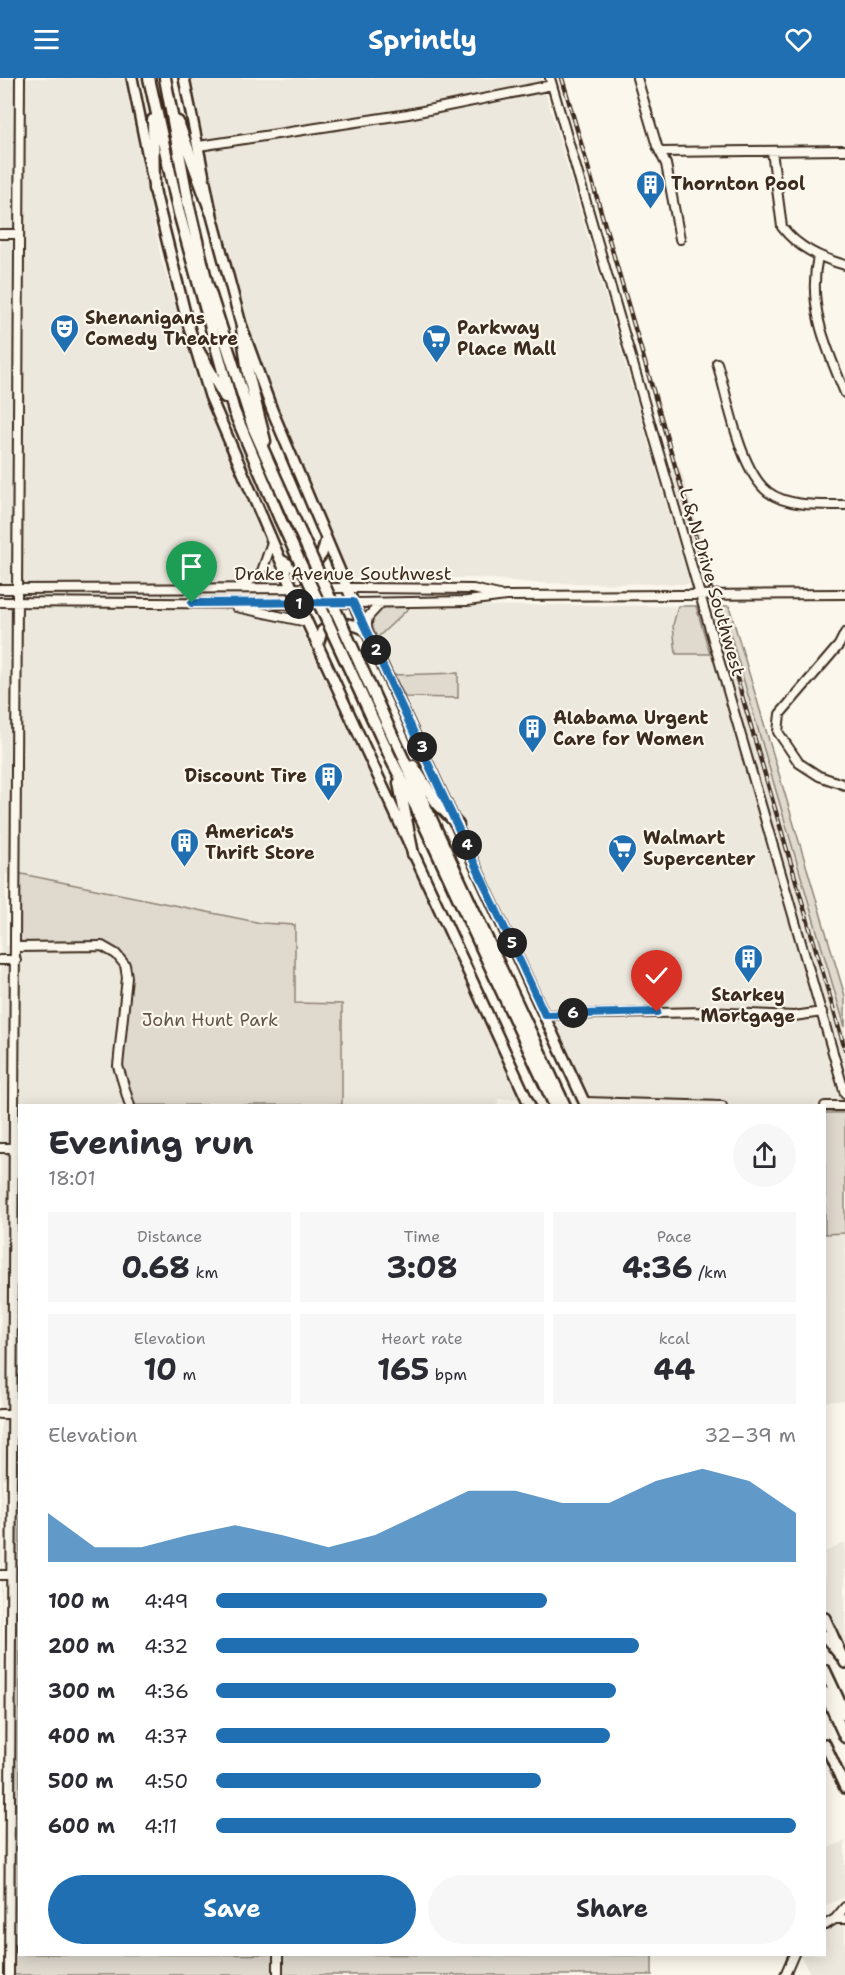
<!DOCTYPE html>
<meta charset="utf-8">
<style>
:root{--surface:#fff;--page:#f7f7f7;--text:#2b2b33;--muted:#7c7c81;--accent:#1f6fb2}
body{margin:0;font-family:"Shantell Sans",sans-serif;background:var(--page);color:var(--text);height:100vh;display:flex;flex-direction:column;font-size:22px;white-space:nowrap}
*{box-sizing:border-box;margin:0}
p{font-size:20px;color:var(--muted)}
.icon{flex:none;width:33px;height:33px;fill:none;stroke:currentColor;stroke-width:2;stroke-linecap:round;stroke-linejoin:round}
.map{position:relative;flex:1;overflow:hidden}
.details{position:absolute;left:18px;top:1026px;width:808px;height:852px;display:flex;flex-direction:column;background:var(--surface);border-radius:0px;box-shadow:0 3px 15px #0003}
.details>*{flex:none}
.pin{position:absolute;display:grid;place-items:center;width:51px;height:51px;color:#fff;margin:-62px -26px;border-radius:50% 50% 50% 0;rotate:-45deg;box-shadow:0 0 6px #0007}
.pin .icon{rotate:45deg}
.km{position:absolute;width:30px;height:30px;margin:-15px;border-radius:50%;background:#222;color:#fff;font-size:16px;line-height:30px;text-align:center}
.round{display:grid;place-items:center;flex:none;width:63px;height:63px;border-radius:32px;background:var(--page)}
.overview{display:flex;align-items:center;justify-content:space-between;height:102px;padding:0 30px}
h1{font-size:33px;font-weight:700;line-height:45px}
.metrics{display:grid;grid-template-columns:repeat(3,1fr);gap:9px;height:102px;padding:6px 30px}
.metrics div{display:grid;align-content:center;border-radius:0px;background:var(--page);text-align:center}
.metrics b{font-size:30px;font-weight:700}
.metrics small{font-size:16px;font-weight:400}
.metrics p{font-size:16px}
.chart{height:168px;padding:12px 30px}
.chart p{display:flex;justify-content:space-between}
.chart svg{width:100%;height:108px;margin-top:6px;fill:var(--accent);opacity:.7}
.primary-button{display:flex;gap:12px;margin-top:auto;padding:12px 30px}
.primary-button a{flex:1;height:69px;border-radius:36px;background:var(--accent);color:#fff;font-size:24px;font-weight:700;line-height:69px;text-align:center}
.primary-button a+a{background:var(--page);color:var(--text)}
ul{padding:0 30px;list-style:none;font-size:20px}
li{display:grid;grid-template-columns:96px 72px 1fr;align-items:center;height:45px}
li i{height:15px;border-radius:8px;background:var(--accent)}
header{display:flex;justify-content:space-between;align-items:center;height:78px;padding:0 30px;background:var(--accent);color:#fff;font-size:27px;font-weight:700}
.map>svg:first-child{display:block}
.built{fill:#ede8dd}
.green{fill:#dfd9ce;stroke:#8d8276;stroke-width:1.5}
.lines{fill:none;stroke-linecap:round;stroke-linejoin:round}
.minor-casing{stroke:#3b2a1e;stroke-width:12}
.major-casing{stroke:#3b2a1e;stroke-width:14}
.highway-casing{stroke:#3b2a1e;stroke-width:15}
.minor{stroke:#fbf7ec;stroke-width:8}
.major{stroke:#fbf7ec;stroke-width:9}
.highway{stroke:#fbf7ec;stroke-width:10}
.rail-casing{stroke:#3b2a1e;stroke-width:4.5}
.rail{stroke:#fbf7ec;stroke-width:2;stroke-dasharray:7;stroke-linecap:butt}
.highway-bridge-casing{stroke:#3b2a1e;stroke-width:15;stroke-linecap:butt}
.highway-bridge{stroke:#fbf7ec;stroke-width:10}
.route-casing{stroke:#fff;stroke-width:12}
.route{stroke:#1f6fb2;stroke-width:8}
.labels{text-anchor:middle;stroke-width:4.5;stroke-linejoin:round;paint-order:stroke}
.poi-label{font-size:18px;font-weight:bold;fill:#3b2a1e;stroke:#fbf7ec;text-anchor:start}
.street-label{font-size:18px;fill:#3b2a1e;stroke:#fbf7ec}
.park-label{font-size:18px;fill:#64564a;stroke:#fbf7ec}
</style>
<header><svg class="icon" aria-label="menu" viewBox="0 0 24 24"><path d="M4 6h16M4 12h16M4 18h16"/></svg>Sprintly<svg class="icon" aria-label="heart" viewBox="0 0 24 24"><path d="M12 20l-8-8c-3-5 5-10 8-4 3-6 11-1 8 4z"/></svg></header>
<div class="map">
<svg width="845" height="1897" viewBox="0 0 845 1897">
<rect width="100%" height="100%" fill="#fbf7ec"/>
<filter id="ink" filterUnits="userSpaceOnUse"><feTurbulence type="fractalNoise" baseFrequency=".0167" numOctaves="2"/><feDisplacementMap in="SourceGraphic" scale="12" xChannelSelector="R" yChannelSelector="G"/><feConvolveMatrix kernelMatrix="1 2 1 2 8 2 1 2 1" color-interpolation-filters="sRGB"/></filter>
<g filter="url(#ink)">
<path class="built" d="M 0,0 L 124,0 L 161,179 L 200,311 L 301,550 L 520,1021 L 498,1021 L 497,1028 L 342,1027 L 342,926 L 295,926 L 295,848 L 261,845 L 17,795 L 6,796 L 6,868 L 102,868 L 125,887 L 130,1027 L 20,1028 L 20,1402 L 3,1402 L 1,1687 Z
M 189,0 L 541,0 L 690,506 L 534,505 L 477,500 L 352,500 L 347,496 L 311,418 L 278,329 L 258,288 L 206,87 Z
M 670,389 L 680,389 L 715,505 L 707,505 L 703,502 Z
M 556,527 L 678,528 L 673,547 L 710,575 L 696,528 L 722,528 L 845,949 L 845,1035 L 825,1035 L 825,1028 L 593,1027 L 405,619 L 458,620 L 432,596 L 394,597 L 377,560 L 410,529 Z
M 845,1155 L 845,1323 L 825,1324 L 825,1156 Z
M 845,1465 L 845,1573 L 825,1529 L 825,1474 Z
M 845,1763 L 845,1819 L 825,1828 L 825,1771 Z
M 845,1831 L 845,1897 L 811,1897 L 800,1877 L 825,1876 L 825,1839 Z"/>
<path class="green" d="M 678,528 L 696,528 L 710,576 L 676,576 L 673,547 Z
M 722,528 L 729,528 L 845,918 L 845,949 Z
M 383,529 L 410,529 L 377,560 C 371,548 368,535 383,529 Z
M 458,595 L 458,620 L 405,619 L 394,597 Z
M 17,795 L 261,845 L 295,847 L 295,925 L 342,926 L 342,1027 L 130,1027 L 118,988 L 125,887 L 102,868 L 16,869 Z
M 825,1035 L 845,1035 L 845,1155 L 825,1156 Z
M 10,1405 L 20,1405 L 20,1876 L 652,1877 L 652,1897 L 9,1897 Z"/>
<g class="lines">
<defs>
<path id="minor" d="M 550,0 L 845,1016
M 637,0 L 657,68 L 666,86 L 680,161
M 199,68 L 408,36 L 552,7
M 772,73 L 782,149 C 798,170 821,180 845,187
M 660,74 L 845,72
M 0,156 L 19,156
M 818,178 C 807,228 826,269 845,315
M 717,285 C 728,320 739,391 768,414 C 787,429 823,427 845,427
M 238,510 L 261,496 L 272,464
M 0,511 L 357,510 L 473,511 L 499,517
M 0,524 L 300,526 L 467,523 L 506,518 L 845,516
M 236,529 L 307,544
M 366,552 L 368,539 L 381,525
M 845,555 L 839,567 L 780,636 L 778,654 L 799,685 L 819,698 L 845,707
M 16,869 L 102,868 L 116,876 L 125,887 L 127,899 L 118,988 L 130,1028
M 0,882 L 16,882
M 545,937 L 709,934 L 794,938 L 822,934
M 585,1024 L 722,1028
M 825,1028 L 845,1028
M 0,1070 L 15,1070
M 0,1336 L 12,1336
M 0,1497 L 11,1497
M 835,1841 L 845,1829
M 825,1847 L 835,1841 L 845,1841
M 278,1876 L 278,1897
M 9,1897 L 20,0
M 785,1897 L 794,1876"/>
<path id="major" d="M 132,0 L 156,118 L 186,239 L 210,318 L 307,544 L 530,1028
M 184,0 L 211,134 L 242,250 L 272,332 L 353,524 L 586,1028
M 281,482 L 297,491 L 313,488 L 322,476 L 326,461
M 318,567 L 322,553 C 336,541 352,545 366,552
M 825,1540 L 845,1585
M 825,1666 L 845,1710"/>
<path id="highway" d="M 149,0 L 179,135 L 234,333 L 280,441
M 165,0 L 189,129 L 207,205 L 253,349 L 291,434
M 153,42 L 154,111
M 178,44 L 211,134
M 242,250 L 248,295 L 265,363
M 194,265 L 225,319
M 394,661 L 565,1028
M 393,685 L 416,729 L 555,1028
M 413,688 L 437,725 L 458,747
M 399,705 L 413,776
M 825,1558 L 842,1579
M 825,1593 L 845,1636
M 825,1615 L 845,1659"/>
</defs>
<use href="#minor" class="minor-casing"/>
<use href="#major" class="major-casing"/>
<use href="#highway" class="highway-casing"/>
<use href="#minor" class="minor"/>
<use href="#major" class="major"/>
<use href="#highway" class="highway"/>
<defs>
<path id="rail" d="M 562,0 L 845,971"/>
</defs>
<use href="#rail" class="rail-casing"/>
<use href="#rail" class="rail"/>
<defs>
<path id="highway-bridge" d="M 291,434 L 394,661
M 280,441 L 393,685"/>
</defs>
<use href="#highway-bridge" class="highway-bridge-casing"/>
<use href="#highway-bridge" class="highway-bridge"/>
</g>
</g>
<g class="lines" filter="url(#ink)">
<defs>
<path id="route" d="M 192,525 L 353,524 L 545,937 L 657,934"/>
</defs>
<use href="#route" class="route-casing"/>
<use href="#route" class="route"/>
</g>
<defs>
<symbol id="building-pin" viewBox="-11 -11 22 30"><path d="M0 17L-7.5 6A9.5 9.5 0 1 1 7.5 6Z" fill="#1f6fb2" stroke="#fbf7ec"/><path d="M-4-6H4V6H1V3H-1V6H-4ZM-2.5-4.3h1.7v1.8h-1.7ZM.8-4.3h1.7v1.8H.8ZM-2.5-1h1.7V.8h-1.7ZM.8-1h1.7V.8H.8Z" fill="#fff"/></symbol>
<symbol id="theatre-pin" viewBox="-11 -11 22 30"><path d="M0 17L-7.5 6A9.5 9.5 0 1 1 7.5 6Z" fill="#1f6fb2" stroke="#fbf7ec"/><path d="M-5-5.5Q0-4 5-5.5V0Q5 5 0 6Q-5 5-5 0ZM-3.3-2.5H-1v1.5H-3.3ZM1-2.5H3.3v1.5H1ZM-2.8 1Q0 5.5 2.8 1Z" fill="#fff"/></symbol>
<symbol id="supermarket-pin" viewBox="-11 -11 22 30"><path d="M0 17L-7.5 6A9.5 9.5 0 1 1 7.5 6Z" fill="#1f6fb2" stroke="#fbf7ec"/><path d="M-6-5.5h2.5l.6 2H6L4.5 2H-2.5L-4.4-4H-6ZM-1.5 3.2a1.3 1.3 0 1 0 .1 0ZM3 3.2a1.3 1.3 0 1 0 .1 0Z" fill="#fff"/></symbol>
</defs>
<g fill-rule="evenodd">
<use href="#building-pin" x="634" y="90" width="33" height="45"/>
<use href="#theatre-pin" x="48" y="234" width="33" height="45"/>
<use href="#supermarket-pin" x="420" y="244" width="33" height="45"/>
<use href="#building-pin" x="516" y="634" width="33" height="45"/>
<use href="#building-pin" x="312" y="682" width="33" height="45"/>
<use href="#building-pin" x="168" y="748" width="33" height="45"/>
<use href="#supermarket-pin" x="606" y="754" width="33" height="45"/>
<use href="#building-pin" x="732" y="864" width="33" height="45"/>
</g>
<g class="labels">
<g class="poi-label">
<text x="671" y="112">Thornton Pool</text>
<text x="85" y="246">Shenanigans<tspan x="85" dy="21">Comedy Theatre</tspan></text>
<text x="457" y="256">Parkway<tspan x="457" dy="21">Place Mall</tspan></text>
<text x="553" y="646">Alabama Urgent<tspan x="553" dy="21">Care for Women</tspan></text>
<text x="307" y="704" text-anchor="end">Discount Tire</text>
<text x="205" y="760">America's<tspan x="205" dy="21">Thrift Store</tspan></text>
<text x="643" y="766">Walmart<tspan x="643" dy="21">Supercenter</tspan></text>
<text x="748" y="923" text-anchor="middle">Starkey<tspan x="748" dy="21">Mortgage</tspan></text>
</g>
<g class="street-label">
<text x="343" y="502">Drake Avenue Southwest</text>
<text transform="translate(712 504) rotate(74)" y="6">L &amp; N Drive Southwest</text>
</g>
<g class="park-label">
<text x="210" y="948">John Hunt Park</text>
</g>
</g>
</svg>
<div class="pin" style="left:192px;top:525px;background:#1e9e55"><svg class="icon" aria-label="arrive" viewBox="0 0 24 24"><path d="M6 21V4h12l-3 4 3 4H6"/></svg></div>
<div class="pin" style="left:657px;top:934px;background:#d93025"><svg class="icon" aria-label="check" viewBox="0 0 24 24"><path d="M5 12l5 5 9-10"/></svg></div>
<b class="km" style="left:299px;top:526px">1</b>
<b class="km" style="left:376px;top:572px">2</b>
<b class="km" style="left:422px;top:669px">3</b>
<b class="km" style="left:467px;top:767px">4</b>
<b class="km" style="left:512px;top:865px">5</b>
<b class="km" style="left:573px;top:935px">6</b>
<section class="details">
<div class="overview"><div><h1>Evening run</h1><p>18:01</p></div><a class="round"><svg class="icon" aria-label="share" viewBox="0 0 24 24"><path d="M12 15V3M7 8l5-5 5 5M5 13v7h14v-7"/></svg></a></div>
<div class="metrics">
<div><p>Distance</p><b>0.68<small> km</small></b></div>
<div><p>Time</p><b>3:08</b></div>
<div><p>Pace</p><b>4:36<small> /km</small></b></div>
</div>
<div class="metrics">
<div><p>Elevation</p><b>10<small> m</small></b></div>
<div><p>Heart rate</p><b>165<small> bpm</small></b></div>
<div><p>kcal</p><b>44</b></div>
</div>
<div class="chart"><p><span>Elevation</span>32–39 m</p>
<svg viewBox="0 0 160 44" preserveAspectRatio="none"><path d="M0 44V24L10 38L20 38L30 33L40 29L50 33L60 38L70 33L80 24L90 15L100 15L110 20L120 20L130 11L140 6L150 11L160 24V44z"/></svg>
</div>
<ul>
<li><b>100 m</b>4:49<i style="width:57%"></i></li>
<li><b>200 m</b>4:32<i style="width:73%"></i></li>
<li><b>300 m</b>4:36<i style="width:69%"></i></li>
<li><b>400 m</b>4:37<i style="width:68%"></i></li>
<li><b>500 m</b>4:50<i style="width:56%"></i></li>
<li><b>600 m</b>4:11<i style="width:100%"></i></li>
</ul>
<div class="primary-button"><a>Save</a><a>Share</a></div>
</section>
</div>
